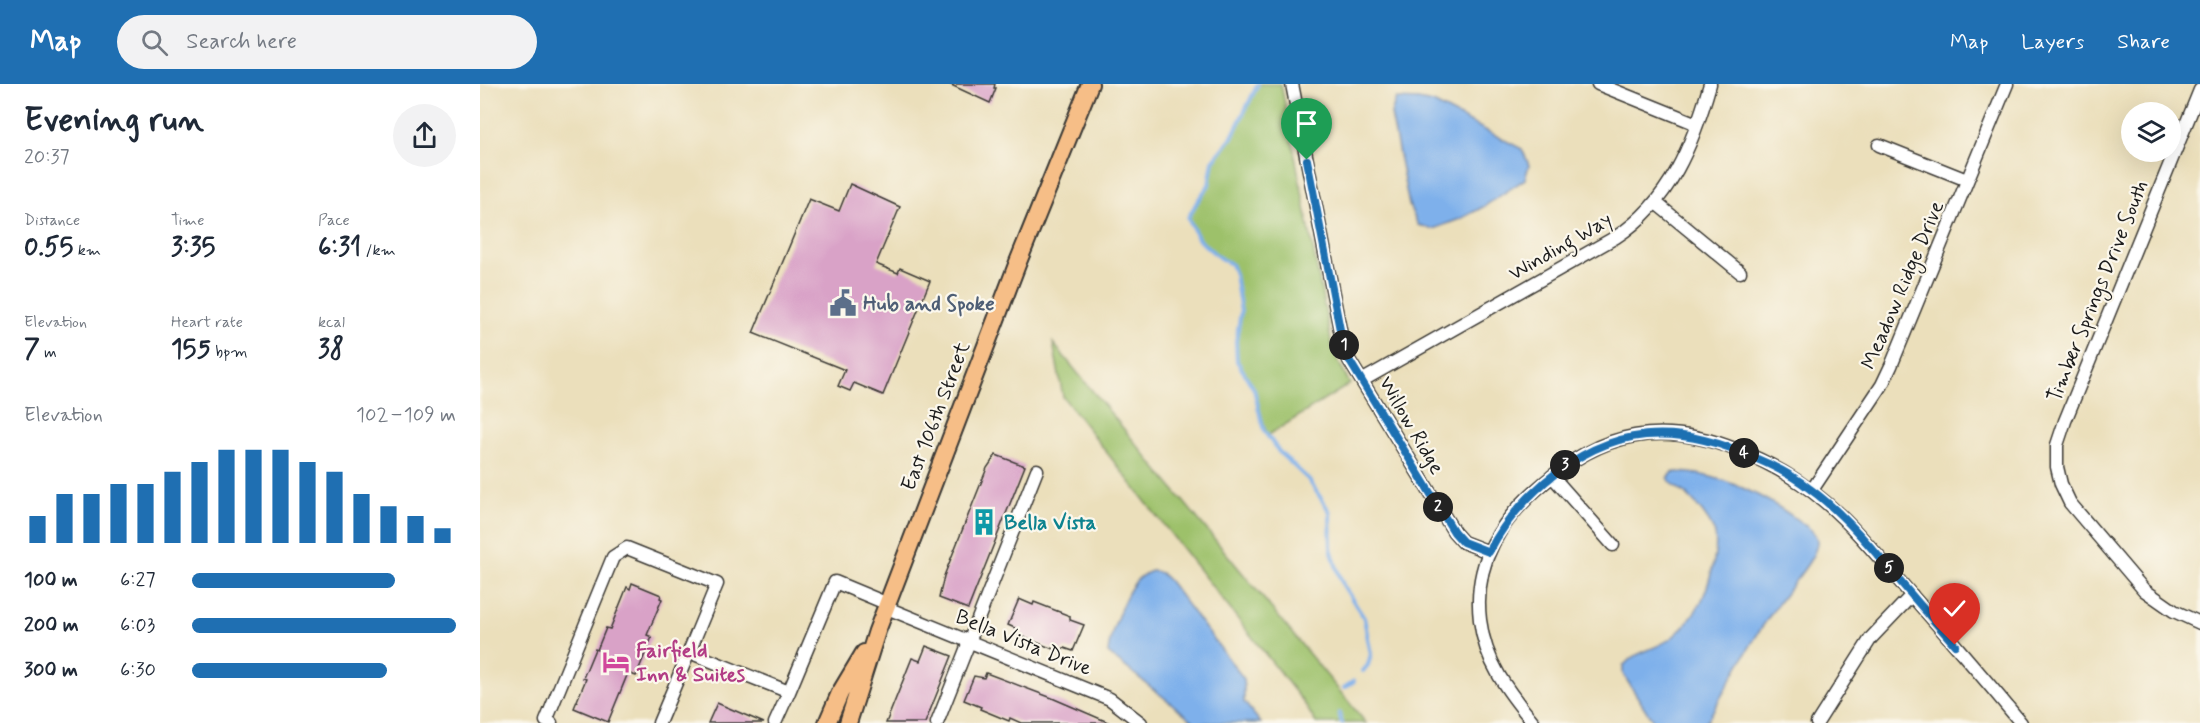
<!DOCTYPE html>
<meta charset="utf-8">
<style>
:root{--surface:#fff;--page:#f2f2f3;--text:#1f2937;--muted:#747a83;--accent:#1f6fb2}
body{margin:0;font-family:Mynerve,sans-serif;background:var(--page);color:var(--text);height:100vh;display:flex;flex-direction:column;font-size:22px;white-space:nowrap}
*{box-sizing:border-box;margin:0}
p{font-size:20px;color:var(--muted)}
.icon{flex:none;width:33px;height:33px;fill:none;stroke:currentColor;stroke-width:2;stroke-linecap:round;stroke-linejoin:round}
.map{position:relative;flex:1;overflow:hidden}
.panel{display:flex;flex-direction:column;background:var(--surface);width:480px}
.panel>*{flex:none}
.tools{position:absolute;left:1641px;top:18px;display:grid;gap:12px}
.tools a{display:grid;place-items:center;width:60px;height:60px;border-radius:50%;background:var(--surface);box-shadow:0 6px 24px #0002;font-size:30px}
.pin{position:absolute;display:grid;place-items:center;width:51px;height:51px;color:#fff;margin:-62px -26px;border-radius:50% 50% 50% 0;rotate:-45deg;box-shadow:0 0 6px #0007}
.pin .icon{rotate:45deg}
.km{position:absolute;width:30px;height:30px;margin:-15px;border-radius:50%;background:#222;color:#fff;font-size:16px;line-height:30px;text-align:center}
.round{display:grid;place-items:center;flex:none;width:63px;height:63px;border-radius:32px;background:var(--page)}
.summary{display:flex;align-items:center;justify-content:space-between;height:102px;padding:0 24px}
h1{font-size:33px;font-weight:800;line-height:45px}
.stats{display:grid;grid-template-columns:repeat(3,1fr);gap:9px;height:102px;padding:6px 24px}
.stats div{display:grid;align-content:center}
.stats b{font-size:26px;font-weight:800}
.stats small{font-size:16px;font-weight:400}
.stats p{font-size:16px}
.chart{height:168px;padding:12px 24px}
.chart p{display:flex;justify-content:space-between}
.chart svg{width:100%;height:108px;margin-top:6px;stroke:var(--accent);stroke-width:6}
ul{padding:0 24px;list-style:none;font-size:20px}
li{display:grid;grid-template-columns:96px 72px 1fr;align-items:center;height:45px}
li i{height:15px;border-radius:8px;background:var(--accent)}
header{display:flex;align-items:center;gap:36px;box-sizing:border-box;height:84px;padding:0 30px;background:var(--accent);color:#fff}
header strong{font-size:28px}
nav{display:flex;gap:33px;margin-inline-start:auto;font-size:21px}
.search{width:420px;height:54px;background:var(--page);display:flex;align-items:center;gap:15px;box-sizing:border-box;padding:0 21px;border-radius:33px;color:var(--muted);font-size:22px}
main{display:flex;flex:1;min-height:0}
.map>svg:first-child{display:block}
.green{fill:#9dc16b;stroke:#5c6e44;stroke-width:1.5}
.water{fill:#7eb0eb;stroke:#4d6684;stroke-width:1.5}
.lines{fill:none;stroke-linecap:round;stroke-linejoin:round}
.stream{stroke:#7eb0eb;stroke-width:4}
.building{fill:#d9a2c7}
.minor-casing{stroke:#3b3934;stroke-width:15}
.major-casing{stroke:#3b3934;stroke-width:20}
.minor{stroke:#fff;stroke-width:12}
.major{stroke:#f6be87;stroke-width:16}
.route-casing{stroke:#fff;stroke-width:12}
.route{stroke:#1f6fb2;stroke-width:8}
.labels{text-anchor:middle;stroke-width:4.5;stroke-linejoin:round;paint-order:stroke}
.street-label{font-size:21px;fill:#1c1c1c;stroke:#fbf7ec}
.service-label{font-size:21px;font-weight:bold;fill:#4e5e75;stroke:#fbf7ec;text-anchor:start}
.culture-label{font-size:21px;font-weight:bold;fill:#0d838f;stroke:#fbf7ec;text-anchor:start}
.hotel-label{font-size:21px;font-weight:bold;fill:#b23c85;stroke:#fbf7ec;text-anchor:start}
</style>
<header>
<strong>Map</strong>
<div class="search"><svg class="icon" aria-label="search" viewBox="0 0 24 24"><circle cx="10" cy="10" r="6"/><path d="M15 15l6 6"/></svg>Search here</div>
<nav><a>Map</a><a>Layers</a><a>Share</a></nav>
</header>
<main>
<section class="panel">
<div class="summary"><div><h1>Evening run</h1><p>20:37</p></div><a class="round"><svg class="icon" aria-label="share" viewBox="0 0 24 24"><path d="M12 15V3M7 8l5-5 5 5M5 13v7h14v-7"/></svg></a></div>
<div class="stats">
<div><p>Distance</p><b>0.55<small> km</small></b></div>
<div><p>Time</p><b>3:35</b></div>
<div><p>Pace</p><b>6:31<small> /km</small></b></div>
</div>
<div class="stats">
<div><p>Elevation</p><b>7<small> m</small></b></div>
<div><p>Heart rate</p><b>155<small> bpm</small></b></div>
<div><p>kcal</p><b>38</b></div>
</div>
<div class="chart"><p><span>Elevation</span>102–109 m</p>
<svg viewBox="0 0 160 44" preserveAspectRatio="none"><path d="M5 44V33M15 44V24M25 44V24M35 44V20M45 44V20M55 44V15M65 44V11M75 44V6M85 44V6M95 44V6M105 44V11M115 44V15M125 44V24M135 44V29M145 44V33M155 44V38"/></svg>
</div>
<ul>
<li><b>100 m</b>6:27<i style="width:77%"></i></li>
<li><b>200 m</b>6:03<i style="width:100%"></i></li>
<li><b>300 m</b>6:30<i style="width:74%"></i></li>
</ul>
</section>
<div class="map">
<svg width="1720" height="639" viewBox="0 0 1720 639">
<rect width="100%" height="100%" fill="#fbf7ec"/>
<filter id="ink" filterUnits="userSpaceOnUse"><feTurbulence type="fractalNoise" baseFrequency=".0167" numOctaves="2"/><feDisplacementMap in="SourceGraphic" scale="12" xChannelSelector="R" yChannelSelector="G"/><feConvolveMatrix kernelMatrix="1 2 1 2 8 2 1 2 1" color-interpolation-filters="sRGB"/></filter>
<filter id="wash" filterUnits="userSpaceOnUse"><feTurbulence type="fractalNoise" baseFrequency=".008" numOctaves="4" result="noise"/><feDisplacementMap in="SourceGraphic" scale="24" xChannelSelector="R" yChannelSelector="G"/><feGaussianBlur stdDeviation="1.35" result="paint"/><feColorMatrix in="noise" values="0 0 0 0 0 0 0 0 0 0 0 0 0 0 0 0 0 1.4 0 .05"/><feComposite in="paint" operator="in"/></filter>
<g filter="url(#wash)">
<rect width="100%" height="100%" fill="#ebdfbb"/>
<path class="green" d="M 778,0 L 801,0 L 853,267 L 870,300 L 787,352 L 774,305 L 757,277 L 756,257 L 761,228 L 755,190 L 751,180 L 740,174 L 719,156 L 708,134 L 717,118 L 729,101 L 733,77 L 751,55 Z
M 573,259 L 886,639 L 836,639 L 824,619 L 583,313 Z"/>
<path class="water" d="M 916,15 L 938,16 L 953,19 L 1042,65 L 1049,81 L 1045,95 L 1003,123 L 980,135 L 953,145 L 938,141 L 929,121 L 911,30 Z
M 1193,388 C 1238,388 1284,411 1319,437 C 1325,442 1336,447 1337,457 C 1338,470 1318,493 1310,504 C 1277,545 1253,593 1226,639 L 1174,639 L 1143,590 L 1143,582 C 1156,567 1174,566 1190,555 C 1202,546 1215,530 1222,516 C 1229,500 1241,461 1233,445 C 1228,434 1217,421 1208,412 C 1202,406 1193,403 1188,394 Z
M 672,487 L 681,489 L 689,497 L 764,595 L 764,618 L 781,639 L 716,639 L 628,569 C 629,553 643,515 653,501 C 658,493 664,490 672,487 Z"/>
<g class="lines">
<path class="stream" d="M 778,0 L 751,55 L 733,77 L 729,101 L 717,118 L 708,134 L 719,156 L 740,174 L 751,180 L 755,190 L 761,228 L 756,257 L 757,277 L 774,305 L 784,347 L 800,369 L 828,395 L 850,428 L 851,464 L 857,485 L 863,501 L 884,534 L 891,570 L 888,581 L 883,587
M 864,604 L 874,597
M 859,629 L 862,639"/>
</g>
<g id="blocks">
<path class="building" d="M 469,0 L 515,0 L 514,4 L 516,4 L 510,19 Z
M 370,100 L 420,123 L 396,180 L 418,189 L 420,184 L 450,197 L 403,311 L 374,299 L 370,307 L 358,302 L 365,286 L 273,249 L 329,115 L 359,127 Z
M 516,371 L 545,382 L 488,525 L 459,514 L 464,492 L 507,384 Z
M 152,499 L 181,511 L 180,514 L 182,515 L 167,551 L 172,553 L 156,592 L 148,589 L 128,638 L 94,624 L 106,595 L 103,594 L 115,565 L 117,566 L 126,544 L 130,545 L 147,503 L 150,505 Z
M 539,515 L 553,521 L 554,518 L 590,532 L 590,536 L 604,541 L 593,567 L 584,564 L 581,568 L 535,550 L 537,545 L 528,541 Z
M 446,562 L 472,572 L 445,639 L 406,639 L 432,574 L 440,577 Z
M 506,589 L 572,614 L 630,639 L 541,639 L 530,634 L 529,637 L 500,625 L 501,623 L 484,616 L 494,592 L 504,594 Z
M 237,619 L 284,639 L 228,639 Z"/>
</g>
</g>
<g filter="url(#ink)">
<use href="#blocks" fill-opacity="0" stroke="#3b3934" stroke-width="1.5"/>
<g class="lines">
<defs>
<path id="minor" d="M 812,0 L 862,256 L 869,276 L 974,448 L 983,458 L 1009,468
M 1118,0 L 1217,40
M 1720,6 L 1585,337 L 1577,361 L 1577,383 L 1581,400 L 1590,419 L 1664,506 L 1694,527 L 1720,539
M 1399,61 L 1487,96
M 1176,119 L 1260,188
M 883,296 L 1136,153 C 1190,118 1213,60 1230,0
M 1072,392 L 1133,461
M 1332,406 L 1402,301 L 1411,282 L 1527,0
M 407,524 L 630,615 L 661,639
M 71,639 L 66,637 L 133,473 L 147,464 L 237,500 L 209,568
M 179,639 L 209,568 L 309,608 L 355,498 L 408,520
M 295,639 L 309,608
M 457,639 L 557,386
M 1054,639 C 1028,608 1005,578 1000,536 C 993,478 1021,435 1064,399 C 1091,376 1119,358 1155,352 C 1190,346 1225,353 1257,366 C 1343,399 1377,449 1435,515 C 1471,556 1507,597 1541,639
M 1337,639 L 1391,554 L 1432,511"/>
<path id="major" d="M 347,639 L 360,609 L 384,569
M 368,639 L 397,547 L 538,178 L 610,0"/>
</defs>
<use href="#minor" class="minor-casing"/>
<use href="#major" class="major-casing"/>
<use href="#minor" class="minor"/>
<use href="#major" class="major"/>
</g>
</g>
<g class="lines" filter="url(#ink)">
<defs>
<path id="route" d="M 827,76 L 862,256 L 869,276 L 974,448 L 983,458 L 1009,468 C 1023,440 1041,419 1065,398 C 1131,341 1197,338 1275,374 C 1294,382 1314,392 1330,405 C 1362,428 1387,459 1413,489 C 1433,513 1454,537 1475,561"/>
</defs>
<use href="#route" class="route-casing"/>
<use href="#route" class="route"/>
</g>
<defs>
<symbol id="civic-bare" viewBox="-9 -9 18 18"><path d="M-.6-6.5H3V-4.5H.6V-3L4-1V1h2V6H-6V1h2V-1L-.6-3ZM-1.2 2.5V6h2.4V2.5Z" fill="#5c6f8a" stroke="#fbf7ec" stroke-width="2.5" paint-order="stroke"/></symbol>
<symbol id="building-bare" viewBox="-9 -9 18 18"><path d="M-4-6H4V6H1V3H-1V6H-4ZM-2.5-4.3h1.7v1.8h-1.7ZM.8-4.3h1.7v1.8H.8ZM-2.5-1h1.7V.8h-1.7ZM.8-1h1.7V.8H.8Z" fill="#0f9aa8" stroke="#fbf7ec" stroke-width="2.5" paint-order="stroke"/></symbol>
<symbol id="hotel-bare" viewBox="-9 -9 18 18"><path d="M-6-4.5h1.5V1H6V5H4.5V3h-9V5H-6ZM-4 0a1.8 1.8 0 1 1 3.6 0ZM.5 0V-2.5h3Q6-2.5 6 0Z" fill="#d1479c" stroke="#fbf7ec" stroke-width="2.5" paint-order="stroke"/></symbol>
</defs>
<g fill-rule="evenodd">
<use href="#civic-bare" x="344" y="200" width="38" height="38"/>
<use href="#building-bare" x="485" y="419" width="38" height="38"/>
<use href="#hotel-bare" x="117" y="559" width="38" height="38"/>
</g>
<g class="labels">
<g class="street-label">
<text transform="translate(1080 162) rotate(-30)" y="7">Winding Way</text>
<text transform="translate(1422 201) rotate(-67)" y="7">Meadow Ridge Drive</text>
<text transform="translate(1617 207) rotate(-68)" y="7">Timber Springs Drive South</text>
<text transform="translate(455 332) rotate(-69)" y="7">East 106th Street</text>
<text transform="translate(932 341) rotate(60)" y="7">Willow Ridge</text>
<text transform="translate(544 558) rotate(22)" y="7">Bella Vista Drive</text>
</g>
<g class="service-label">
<text x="383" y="226">Hub and Spoke</text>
</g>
<g class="culture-label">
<text x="524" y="445">Bella Vista</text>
</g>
<g class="hotel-label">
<text x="156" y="573">Fairfield<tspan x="156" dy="24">Inn &amp; Suites</tspan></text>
</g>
</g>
</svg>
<div class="tools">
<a><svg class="icon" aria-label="layers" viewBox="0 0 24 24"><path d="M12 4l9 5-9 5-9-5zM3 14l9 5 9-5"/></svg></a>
</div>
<div class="pin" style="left:827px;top:76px;background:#1e9e55"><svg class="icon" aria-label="arrive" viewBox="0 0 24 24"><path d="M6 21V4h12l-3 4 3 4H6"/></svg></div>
<div class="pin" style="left:1475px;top:561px;background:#d93025"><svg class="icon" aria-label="check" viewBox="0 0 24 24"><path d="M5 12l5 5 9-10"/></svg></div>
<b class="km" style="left:864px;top:261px">1</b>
<b class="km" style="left:958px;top:423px">2</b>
<b class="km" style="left:1085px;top:381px">3</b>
<b class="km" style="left:1264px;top:369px">4</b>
<b class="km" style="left:1409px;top:484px">5</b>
</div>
</main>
